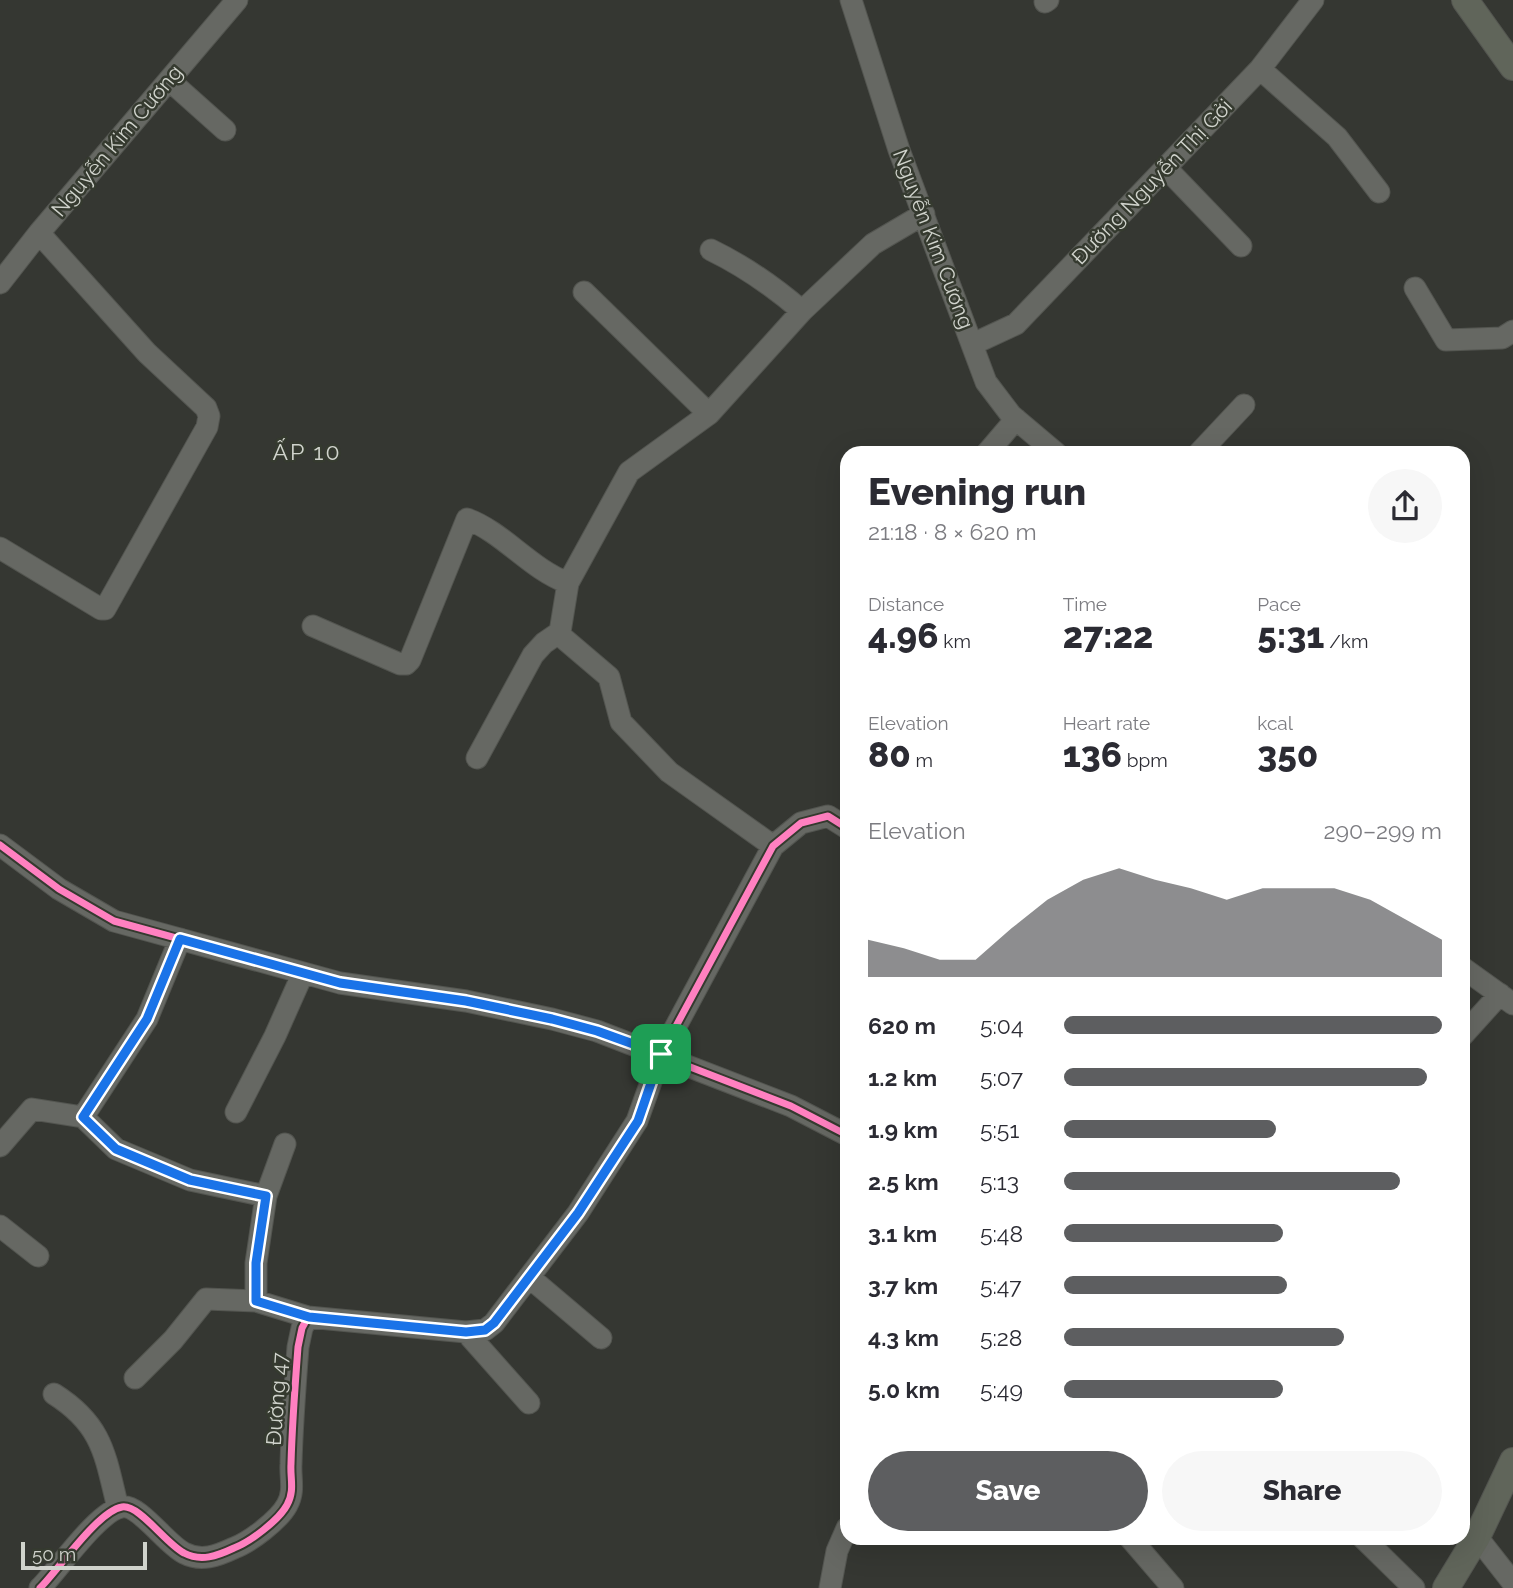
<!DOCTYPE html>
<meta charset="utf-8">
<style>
:root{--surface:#fff;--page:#f7f7f7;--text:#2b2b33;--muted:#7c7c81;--accent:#5d5e60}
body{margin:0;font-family:Raleway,sans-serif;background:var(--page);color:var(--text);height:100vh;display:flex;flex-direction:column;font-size:26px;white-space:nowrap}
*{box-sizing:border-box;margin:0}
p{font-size:23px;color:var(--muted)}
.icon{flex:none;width:38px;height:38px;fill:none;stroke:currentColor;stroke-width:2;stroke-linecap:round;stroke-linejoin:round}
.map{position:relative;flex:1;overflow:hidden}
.sheet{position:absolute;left:840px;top:446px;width:630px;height:1099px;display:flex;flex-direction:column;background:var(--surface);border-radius:21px;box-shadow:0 7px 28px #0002}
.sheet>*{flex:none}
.scale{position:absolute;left:21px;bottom:18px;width:126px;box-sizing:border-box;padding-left:7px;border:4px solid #d0d3cc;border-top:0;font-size:19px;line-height:24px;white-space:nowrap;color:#d0d3cc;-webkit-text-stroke:5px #353a2f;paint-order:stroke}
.pin{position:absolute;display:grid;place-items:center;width:60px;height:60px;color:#fff;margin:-30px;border-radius:14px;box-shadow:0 4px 10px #0006}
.round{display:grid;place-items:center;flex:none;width:74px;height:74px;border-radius:37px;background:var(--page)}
.summary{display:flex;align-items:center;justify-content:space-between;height:119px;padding:0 28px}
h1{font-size:38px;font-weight:800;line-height:52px}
.figures{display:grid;grid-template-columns:repeat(3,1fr);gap:10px;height:119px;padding:7px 28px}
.figures div{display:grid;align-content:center}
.figures b{font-size:35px;font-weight:800}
.figures small{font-size:19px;font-weight:400}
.figures p{font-size:19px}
.chart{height:196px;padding:14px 28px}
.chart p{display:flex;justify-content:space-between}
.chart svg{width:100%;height:126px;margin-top:7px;fill:var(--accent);opacity:.7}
.cta{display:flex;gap:14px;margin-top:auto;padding:14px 28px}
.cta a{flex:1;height:80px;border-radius:42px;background:var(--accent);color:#fff;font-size:28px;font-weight:800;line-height:80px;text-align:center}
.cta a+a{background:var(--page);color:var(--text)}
ul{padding:0 28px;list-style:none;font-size:23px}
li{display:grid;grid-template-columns:112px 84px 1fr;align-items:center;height:52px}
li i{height:18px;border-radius:9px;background:var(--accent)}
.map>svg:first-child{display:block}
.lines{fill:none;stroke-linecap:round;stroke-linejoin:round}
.minor-casing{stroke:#535550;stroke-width:23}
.major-casing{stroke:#535550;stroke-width:28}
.minor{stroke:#666863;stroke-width:21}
.major{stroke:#60655a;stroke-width:26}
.cycleway-casing{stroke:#353a2f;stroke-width:11}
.cycleway{stroke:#ff80c0;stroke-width:7}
.route-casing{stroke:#fff;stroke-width:14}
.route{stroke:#1a73e8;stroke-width:9}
.labels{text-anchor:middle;stroke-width:5;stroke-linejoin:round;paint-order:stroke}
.street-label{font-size:21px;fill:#d0d3cc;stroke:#353a2f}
.neighbourhood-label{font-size:23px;letter-spacing:2px;fill:#d0d3cc;stroke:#353a2f}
</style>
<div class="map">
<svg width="1513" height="1588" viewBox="0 0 1513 1588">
<rect width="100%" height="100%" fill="#353732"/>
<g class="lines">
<defs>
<path id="minor" d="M 851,0 L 899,150 L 986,382 L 1011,415 L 1056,453
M 1045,2 L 1048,0
M 1260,69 L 1337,137 L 1379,192
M 169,80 L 225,130
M 1166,168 L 1241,246
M 711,250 C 744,266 774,287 802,311
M 0,283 L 39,233 L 237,0
M 1415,288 L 1446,340 L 1502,338 L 1513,331
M 584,292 L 709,414
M 973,344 L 1016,324 L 1260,69 L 1313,0
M 987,453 L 1016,419
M 1199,453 L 1244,405
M 0,548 L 101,609 L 105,609 L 207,427 L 209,416 L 206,408 L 147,353 L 39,233
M 313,626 L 400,664 L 406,664 L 410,660 L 467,519 C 503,532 530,569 568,583
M 477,758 L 533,655 L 544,643 L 560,632
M 0,845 L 59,889 L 114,921 L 340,983 L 466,1001 L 552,1019 L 597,1031 L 791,1106 L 847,1135
M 773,846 L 669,772 L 621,722 L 609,677 L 562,637 L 560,632 L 568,583 L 629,472 L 709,414 L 802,311 L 873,244 L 924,214
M 1463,968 L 1513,1004
M 1463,1035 L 1500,994
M 236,1112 L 275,1036 L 303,973
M 83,1117 L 147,1019 L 180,939
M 0,1146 L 32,1109 L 83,1117 L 116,1149 L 190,1180 L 266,1196
M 0,1226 L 38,1256
M 529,1277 L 601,1338
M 256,1301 L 256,1263 L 266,1196 L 285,1144
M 466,1332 L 529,1403
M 135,1378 L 173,1340 L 206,1299 L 256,1301 L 308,1317
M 54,1394 C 103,1425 105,1455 118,1508
M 1477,1537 L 1513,1583
M 1130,1538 L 1173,1588
M 1363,1538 L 1414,1588
M 40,1588 C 59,1569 98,1511 122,1507 C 139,1504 166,1544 184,1553 C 201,1562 217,1556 234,1548 C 250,1542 279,1520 287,1505 C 295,1491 290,1478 291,1464 C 292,1425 295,1386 298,1347 L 302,1328 L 308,1317 L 466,1332 L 485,1330 L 494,1323 L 578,1213 L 637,1121 L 661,1054 L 773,846 L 801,823 L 828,816 L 847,828
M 830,1588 L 837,1551 L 847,1528"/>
<path id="major" d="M 1465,0 L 1513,67
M 1446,1588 L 1477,1537 L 1513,1461"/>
</defs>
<use href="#minor" class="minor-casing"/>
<use href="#major" class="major-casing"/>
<use href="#minor" class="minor"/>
<use href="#major" class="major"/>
<defs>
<path id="cycleway" d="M 0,845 L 59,889 L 114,921 L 340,983 L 466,1001 L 552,1019 L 597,1031 L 791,1106 L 847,1135
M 40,1588 C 59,1569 98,1511 122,1507 C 139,1504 166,1544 184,1553 C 201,1562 217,1556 234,1548 C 250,1542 279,1520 287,1505 C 295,1491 290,1478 291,1464 C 292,1425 295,1386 298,1347 L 302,1328 L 308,1317 L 466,1332 L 485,1330 L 494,1323 L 578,1213 L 637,1121 L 661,1054 L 773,846 L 801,823 L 828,816 L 847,828"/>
</defs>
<use href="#cycleway" class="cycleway-casing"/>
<use href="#cycleway" class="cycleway"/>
</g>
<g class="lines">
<defs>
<path id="route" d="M 180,939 L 340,983 L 466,1001 L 552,1019 L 597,1031 L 661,1054 L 638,1121 L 578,1213 L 494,1323 L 485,1330 L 466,1332 L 309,1317 L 256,1301 L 256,1263 L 266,1196 L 190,1180 L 116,1149 L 83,1117 L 147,1019 Z"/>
</defs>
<use href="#route" class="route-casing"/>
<use href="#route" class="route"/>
</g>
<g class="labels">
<g class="street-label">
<text transform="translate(117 141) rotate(-50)" y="7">Nguyễn Kim Cương</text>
<text transform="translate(1152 182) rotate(-46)" y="7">Đường Nguyễn Thị Gởi</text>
<text transform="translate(933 239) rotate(69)" y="7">Nguyễn Kim Cương</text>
<text transform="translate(277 1399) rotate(-86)" y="7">Đường 47</text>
</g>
<g class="neighbourhood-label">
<text x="307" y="460">ẤP 10</text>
</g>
</g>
</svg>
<div class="scale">50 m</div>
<div class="pin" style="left:661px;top:1054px;background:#1e9e55"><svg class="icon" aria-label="arrive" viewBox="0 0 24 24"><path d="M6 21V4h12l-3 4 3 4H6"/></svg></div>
<section class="sheet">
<div class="summary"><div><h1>Evening run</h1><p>21:18 · 8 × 620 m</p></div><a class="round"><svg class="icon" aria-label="share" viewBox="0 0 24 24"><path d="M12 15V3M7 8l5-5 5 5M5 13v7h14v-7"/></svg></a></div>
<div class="figures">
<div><p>Distance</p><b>4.96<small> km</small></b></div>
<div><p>Time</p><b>27:22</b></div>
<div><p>Pace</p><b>5:31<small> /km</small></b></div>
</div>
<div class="figures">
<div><p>Elevation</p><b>80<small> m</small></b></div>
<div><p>Heart rate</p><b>136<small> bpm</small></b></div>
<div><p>kcal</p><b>350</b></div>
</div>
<div class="chart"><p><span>Elevation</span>290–299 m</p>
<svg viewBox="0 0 160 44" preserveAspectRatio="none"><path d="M0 44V31L10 34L20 38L30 38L40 27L50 17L60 10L70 6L80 10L90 13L100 17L110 13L120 13L130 13L140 17L150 24L160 31V44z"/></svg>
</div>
<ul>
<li><b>620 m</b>5:04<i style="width:100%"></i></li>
<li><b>1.2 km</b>5:07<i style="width:96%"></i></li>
<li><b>1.9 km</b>5:51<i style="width:56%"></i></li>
<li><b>2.5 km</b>5:13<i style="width:89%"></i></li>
<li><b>3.1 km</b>5:48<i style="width:58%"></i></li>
<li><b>3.7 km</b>5:47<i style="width:59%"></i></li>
<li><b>4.3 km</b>5:28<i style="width:74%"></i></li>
<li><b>5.0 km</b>5:49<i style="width:58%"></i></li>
</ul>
<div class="cta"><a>Save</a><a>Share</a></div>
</section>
</div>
